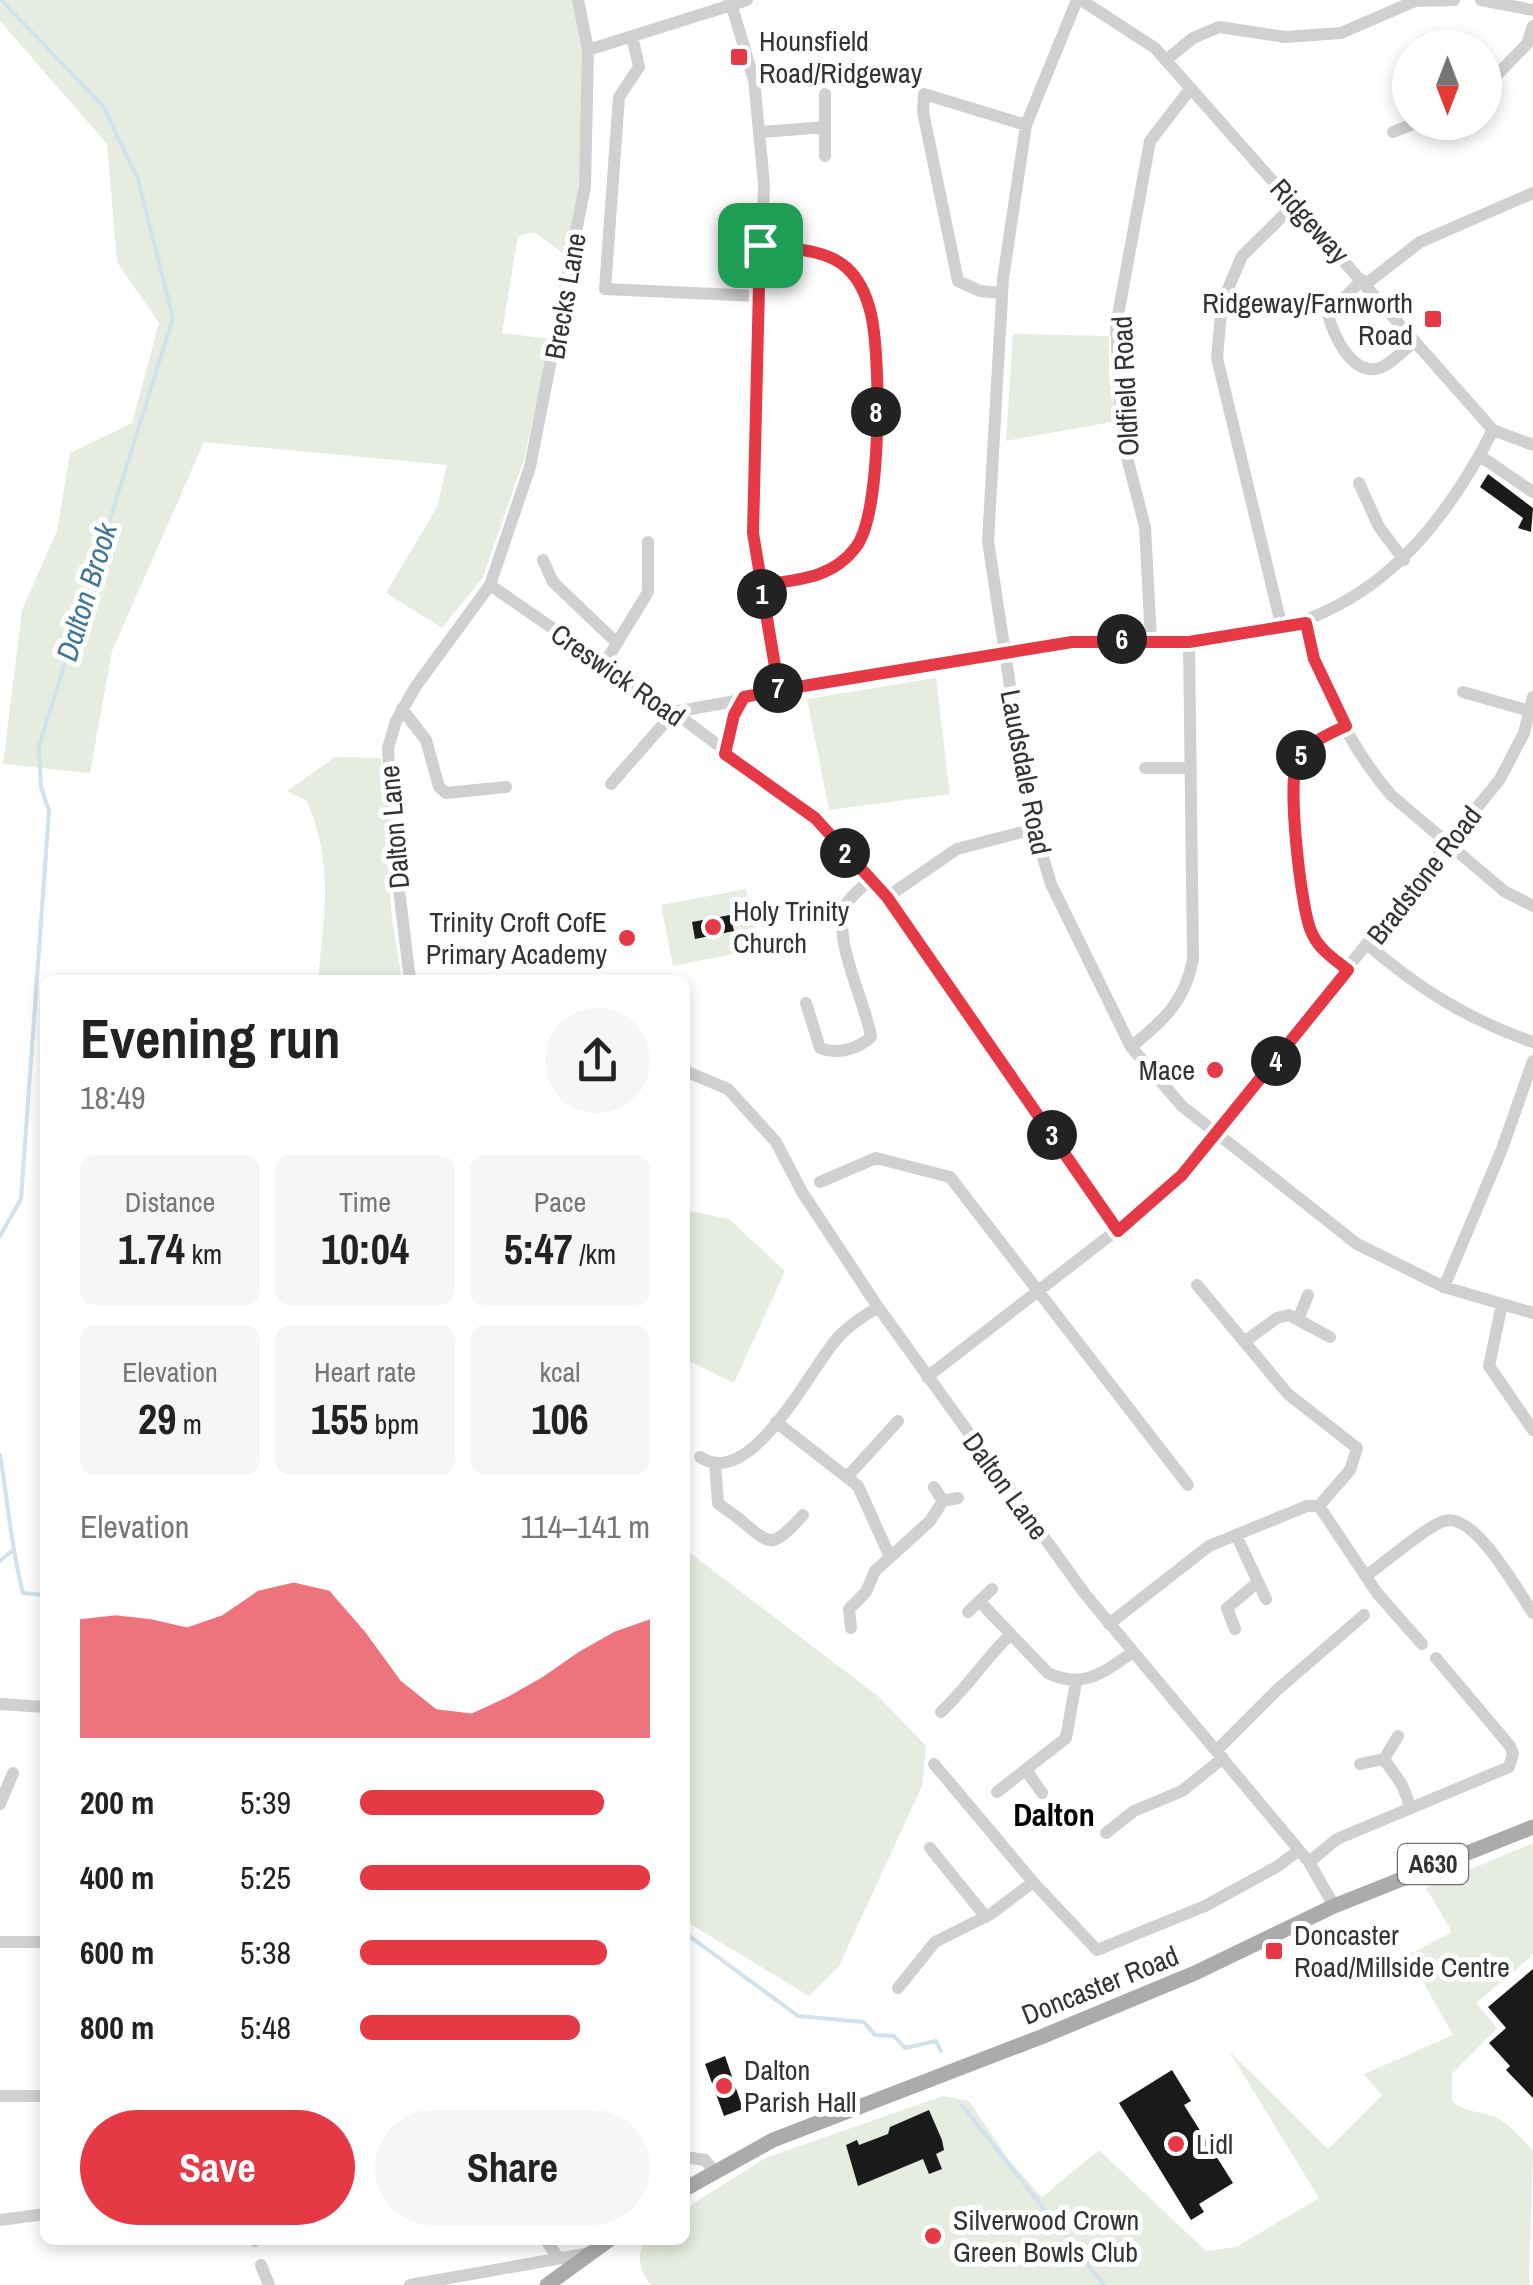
<!DOCTYPE html>
<meta charset="utf-8">
<style>
:root{--surface:#fff;--page:#f6f6f6;--text:#222;--muted:#767676;--accent:#e63946}
body{margin:0;font-family:"Archivo Narrow",sans-serif;background:var(--page);color:var(--text);height:100vh;display:flex;flex-direction:column;font-size:38px;white-space:nowrap}
*{box-sizing:border-box;margin:0}
p{font-size:32px;color:var(--muted)}
.icon{flex:none;width:55px;height:55px;fill:none;stroke:currentColor;stroke-width:2;stroke-linecap:round;stroke-linejoin:round}
.map{position:relative;flex:1;overflow:hidden}
.panel{position:absolute;left:40px;top:975px;width:650px;height:1270px;display:flex;flex-direction:column;background:var(--surface);border-radius:15px;box-shadow:0 5px 15px #0003}
.panel>*{flex:none}
.needle{width:65px;rotate:180deg}
.controls{position:absolute;left:1392px;top:30px;display:grid;gap:20px}
.controls a{display:grid;place-items:center;width:110px;height:110px;border-radius:50%;background:var(--surface);box-shadow:0 5px 15px #0003;font-size:50px}
.pin{position:absolute;display:grid;place-items:center;width:85px;height:85px;color:#fff;margin:-42px;border-radius:20px;box-shadow:0 5px 15px #0006}
.km{position:absolute;width:50px;height:50px;margin:-25px;border-radius:50%;background:#222;color:#fff;font-size:28px;line-height:50px;text-align:center}
.round{display:grid;place-items:center;flex:none;width:105px;height:105px;border-radius:52px;background:var(--page)}
.summary{display:flex;align-items:center;justify-content:space-between;height:170px;padding:0 40px}
h1{font-size:55px;font-weight:800;line-height:75px}
.stats{display:grid;grid-template-columns:repeat(3,1fr);gap:15px;height:170px;padding:10px 40px}
.stats div{display:grid;align-content:center;border-radius:15px;background:var(--page);text-align:center}
.stats b{font-size:42px;font-weight:800}
.stats small{font-size:28px;font-weight:400}
.stats p{font-size:28px}
.chart{height:280px;padding:20px 40px}
.chart p{display:flex;justify-content:space-between}
.chart svg{width:100%;height:180px;margin-top:10px;fill:var(--accent);opacity:.7}
.action{display:flex;gap:20px;margin-top:auto;padding:20px 40px}
.action a{flex:1;height:115px;border-radius:60px;background:var(--accent);color:#fff;font-size:40px;font-weight:800;line-height:115px;text-align:center}
.action a+a{background:var(--page);color:var(--text)}
ul{padding:0 40px;list-style:none;font-size:32px}
li{display:grid;grid-template-columns:160px 120px 1fr;align-items:center;height:75px}
li i{height:25px;border-radius:12px;background:var(--accent)}
.map>svg:first-child{display:block}
.green{fill:#e6ecdf}
.lines{fill:none;stroke-linecap:round;stroke-linejoin:round}
.stream{stroke:#cfe2ee;stroke-width:4}
.building{fill:#1a1a1a}
.minor{stroke:#d0d0d0;stroke-width:12}
.major{stroke:#ababab;stroke-width:15}
.route-casing{stroke:#fff;stroke-width:20}
.route{stroke:#e63946;stroke-width:12}
.poi-dot{fill:#e63946;stroke:#fff;stroke-width:4}
.labels{text-anchor:middle;stroke-width:10;stroke-linejoin:round;paint-order:stroke}
.shield{fill:#fff;stroke:#707070;stroke-width:2.5}
.shield-label{font-size:25px;font-weight:bold;fill:#333}
.poi-label{font-size:28px;fill:#333;stroke:#fff;text-anchor:start}
.street-label{font-size:28px;fill:#333;stroke:#fff}
.water-label{font-size:30px;font-style:italic;fill:#3f7597;stroke:#fff}
.quarter-label{font-size:32px;font-weight:bold;fill:#000;stroke:#fff}
</style>
<div class="map">
<svg width="1533" height="2285" viewBox="0 0 1533 2285">
<rect width="100%" height="100%" fill="#fff"/>
<path class="green" d="M 0,0 L 572,0 C 595,61 579,185 571,251 L 564,254 L 534,232 L 518,236 L 502,333 L 551,339 L 524,459 L 483,577 L 442,628 L 386,593 L 437,507 L 447,465 L 204,442 L 112,651 L 90,773 L 3,764 L 22,610 L 57,531 L 70,453 L 132,423 L 159,323 L 117,262 L 107,144 L 0,21 Z
M 1013,334 L 1109,336 L 1109,374 L 1117,421 L 1006,441 Z
M 936,678 L 950,794 L 829,810 L 807,699 Z
M 335,757 L 381,758 L 392,919 L 402,980 L 318,980 C 324,915 334,863 307,801 L 287,791 Z
M 746,889 L 762,948 L 673,966 L 661,905 Z
M 685,1210 L 729,1219 L 785,1271 L 734,1383 L 685,1359 Z
M 685,1549 L 879,1697 L 926,1746 L 922,1786 L 839,1966 L 809,1996 L 685,1921 Z
M 1533,1843 L 1533,1955 L 1476,2003 L 1497,2028 L 1452,2074 L 1452,2101 C 1466,2113 1481,2111 1497,2118 C 1511,2125 1522,2139 1533,2150 L 1529,2285 L 651,2285 C 639,2271 637,2257 644,2240 L 685,2240 L 685,2209 L 765,2158 L 943,2096 L 969,2101 L 1009,2160 L 1042,2197 L 1099,2150 L 1206,2251 L 1236,2247 L 1319,2198 L 1229,2051 L 1328,2149 L 1382,2095 L 1364,2074 L 1453,2035 L 1408,1955 L 1452,1932 L 1426,1888 Z"/>
<g class="lines">
<path class="stream" d="M 0,1236 L 21,1199 L 49,811 L 41,787 L 39,746 L 173,318 L 138,179 L 103,106 L 1,0
M 0,1455 C 8,1501 11,1548 23,1593 L 45,1595
M 0,1561 L 12,1551
M 685,1933 L 798,2016 L 864,2022 L 875,2035 L 894,2036 L 905,2048 L 936,2041 L 941,2051
M 962,2105 L 1104,2285"/>
</g>
<path class="building" d="M 1488,474 L 1533,508 L 1531,532 L 1518,528 L 1523,518 L 1480,487 Z
M 730,915 L 734,931 L 695,939 L 692,922 Z
M 1533,1969 L 1533,2098 L 1506,2070 L 1510,2066 L 1489,2043 L 1506,2028 L 1488,2007 Z
M 725,2056 L 743,2109 L 724,2116 L 705,2064 Z
M 1172,2070 L 1191,2101 L 1184,2105 L 1233,2183 L 1199,2204 L 1204,2212 L 1191,2220 L 1119,2103 Z
M 929,2110 L 942,2140 L 944,2150 L 936,2154 L 942,2169 L 929,2174 L 923,2159 L 858,2186 L 846,2145 L 857,2140 L 859,2145 L 888,2134 L 890,2127 Z"/>
<g class="lines">
<path class="minor" d="M 730,0 L 754,80 L 764,184 L 753,533 L 779,691
M 1077,0 L 1026,125 L 1003,279 L 988,541 L 1029,811 L 1051,884 L 1131,1047 L 1182,1106 L 1357,1244 L 1444,1287 L 1533,1313
M 1081,0 L 1155,48 L 1493,430 L 1533,445
M 1481,0 L 1533,10
M 632,36 L 639,67 L 619,97 L 605,289 L 758,296
M 588,50 L 747,0
M 1166,60 L 1193,38 L 1219,27 L 1285,37 L 1341,33 L 1415,1 L 1454,0
M 1485,87 L 1527,44 L 1533,26
M 825,94 L 825,156
M 761,132 L 825,127
M 1393,132 L 1418,122
M 760,245 C 788,249 826,248 848,269 C 860,281 868,299 872,317 C 880,362 883,508 857,546 C 834,579 797,580 761,585
M 1362,280 L 1328,314 C 1333,336 1355,382 1384,366 C 1395,360 1405,349 1415,341
M 1366,284 L 1420,242 L 1533,193
M 1002,293 L 980,291 L 958,281 L 923,112 L 924,94 L 1026,125
M 1480,456 L 1533,492
M 1359,483 L 1379,527 L 1404,560
M 543,560 L 553,582 L 617,643
M 490,585 L 674,712 L 815,818 L 887,897 L 1119,1231
M 1306,623 C 1319,685 1350,747 1391,795 L 1504,891 L 1533,906
M 1282,628 L 1217,358 L 1222,303 L 1242,256 L 1295,204
M 1151,640 L 1145,527 L 1122,438 L 1116,326 L 1150,141 L 1191,88
M 603,666 L 648,592 L 648,542
M 1463,692 L 1530,711
M 402,709 L 426,740 L 439,787 L 446,793 L 506,787
M 1345,727 C 1326,735 1307,743 1297,763 C 1287,783 1301,909 1311,932 C 1318,949 1334,959 1348,971
M 725,754 L 734,715 L 743,697
M 1145,768 L 1191,768
M 611,784 L 674,712 L 1059,643 C 1103,638 1146,643 1189,642 C 1341,637 1426,561 1493,430
M 887,897 L 957,849 L 1034,829
M 1368,945 C 1419,989 1469,1020 1533,1042
M 410,980 L 392,832 L 388,748 L 396,721 L 416,686 L 490,585 L 530,467 L 585,186 L 588,50 L 578,0
M 806,1003 L 820,1048 C 837,1055 858,1049 871,1037 C 866,1002 829,934 847,903 C 852,895 863,887 870,880
M 1131,1047 C 1163,1021 1185,1002 1193,959 L 1189,642
M 685,1071 L 728,1089 L 776,1142 L 802,1192 L 878,1307 L 1085,1594 L 1309,1862 L 1334,1906
M 820,1182 L 876,1158 L 950,1177 L 1188,1485
M 1197,1285 L 1288,1394 L 1357,1448 L 1350,1470 L 1319,1506
M 1444,1287 L 1502,1149 L 1533,1061
M 1502,1304 L 1489,1366 L 1533,1430
M 1299,1317 L 1308,1295
M 1244,1342 L 1277,1318 L 1289,1315 L 1330,1337
M 927,1377 L 1166,1192 L 1500,779 L 1524,733 L 1533,697
M 776,1422 L 858,1486 L 890,1557
M 700,1457 C 750,1491 808,1373 835,1341 C 847,1326 863,1317 878,1307
M 715,1464 L 718,1503 C 724,1509 731,1512 738,1518 C 771,1545 770,1551 803,1515
M 848,1476 L 898,1421
M 934,1487 L 943,1501 L 958,1498
M 1319,1506 L 1377,1593 L 1422,1644
M 1236,1535 L 1266,1599
M 1366,1576 C 1383,1564 1427,1526 1444,1521 C 1474,1511 1517,1590 1533,1613
M 979,1601 L 1048,1673 C 1083,1690 1104,1672 1133,1652
M 968,1612 L 992,1589
M 1109,1624 L 1209,1546 L 1307,1506 L 1319,1506
M 851,1628 L 849,1609 L 866,1592 L 875,1571 L 930,1521 L 943,1501
M 1235,1629 L 1227,1608 L 1258,1582
M 0,1704 L 45,1707
M 941,1712 C 967,1688 985,1659 1010,1635
M 1217,1750 L 1277,1690 L 1364,1615
M 1384,1759 L 1402,1785 L 1411,1808
M 934,1764 L 1033,1882 L 1097,1950 L 1205,1906 L 1278,1866 L 1299,1850
M 1360,1764 L 1384,1759 L 1398,1736
M 1026,1770 L 1042,1793
M 997,1792 L 1066,1738 L 1076,1682
M 0,1804 L 13,1773
M 1106,1833 L 1134,1811 L 1182,1791 L 1223,1758
M 930,1848 L 986,1917
M 1309,1862 L 1337,1839 L 1509,1767 L 1513,1754 L 1510,1746 L 1436,1658
M 0,1942 L 45,1942
M 898,1988 L 935,1942 L 991,1914 L 1033,1882
M 0,2096 L 45,2096
M 685,2157 L 705,2160 L 713,2170
M 0,2220 L 45,2214
M 255,2240 L 255,2241
M 546,2240 L 557,2256
M 261,2265 L 269,2285
M 410,2285 L 590,2253"/>
<path class="major" d="M 685,2189 L 773,2140 L 1041,2037 L 1195,1973 L 1334,1906 L 1533,1827
M 547,2285 L 609,2240"/>
</g>
<g class="lines">
<defs>
<path id="route" d="M 760,245 L 753,533 L 779,690 L 744,697 L 734,715 L 725,754 L 815,818 L 887,897 L 1118,1231 L 1182,1175 L 1348,970 C 1334,959 1318,949 1311,931 C 1301,909 1287,783 1297,763 C 1307,743 1326,735 1346,726 L 1314,659 L 1306,623 L 1189,642 L 1072,642 L 779,690 L 761,585 C 797,580 832,579 856,547 C 882,513 881,358 871,314 C 867,297 860,280 847,268 C 825,248 788,249 760,245"/>
</defs>
<use href="#route" class="route-casing"/>
<use href="#route" class="route"/>
</g>
<g class="poi-dot">
<rect x="729" y="47" width="20" height="20" rx="5"/>
<rect x="1423" y="309" width="20" height="20" rx="5"/>
<circle cx="713" cy="927" r="10"/>
<circle cx="627" cy="938" r="10"/>
<circle cx="1215" cy="1070" r="10"/>
<rect x="1264" y="1941" width="20" height="20" rx="5"/>
<circle cx="724" cy="2086" r="10"/>
<circle cx="1176" cy="2144" r="10"/>
<circle cx="933" cy="2236" r="10"/>
</g>
<g class="labels">
<rect class="shield" x="1398" y="1844" width="70" height="40" rx="8"/>
<g class="shield-label">
<text x="1433" y="1873">A630</text>
</g>
<g class="poi-label">
<text x="759" y="51">Hounsfield<tspan x="759" dy="32">Road/Ridgeway</tspan></text>
<text x="1413" y="313" text-anchor="end">Ridgeway/Farnworth<tspan x="1413" dy="32">Road</tspan></text>
<text x="733" y="921">Holy Trinity<tspan x="733" dy="32">Church</tspan></text>
<text x="607" y="932" text-anchor="end">Trinity Croft CofE<tspan x="607" dy="32">Primary Academy</tspan></text>
<text x="1195" y="1080" text-anchor="end">Mace</text>
<text x="1294" y="1945">Doncaster<tspan x="1294" dy="32">Road/Millside Centre</tspan></text>
<text x="744" y="2080">Dalton<tspan x="744" dy="32">Parish Hall</tspan></text>
<text x="1196" y="2154">Lidl</text>
<text x="953" y="2230">Silverwood Crown<tspan x="953" dy="32">Green Bowls Club</tspan></text>
</g>
<g class="street-label">
<text transform="translate(1310 221) rotate(48)" y="10">Ridgeway</text>
<text transform="translate(565 296) rotate(-80)" y="10">Brecks Lane</text>
<text transform="translate(1125 386) rotate(-93)" y="10">Oldfield Road</text>
<text transform="translate(618 675) rotate(35)" y="10">Creswick Road</text>
<text transform="translate(1026 772) rotate(79)" y="10">Laudsdale Road</text>
<text transform="translate(394 827) rotate(-95)" y="10">Dalton Lane</text>
<text transform="translate(1424 875) rotate(-52)" y="10">Bradstone Road</text>
<text transform="translate(1006 1486) rotate(54)" y="10">Dalton Lane</text>
<text transform="translate(1100 1985) rotate(-22)" y="10">Doncaster Road</text>
</g>
<g class="water-label">
<text transform="translate(87 592) rotate(-73)" y="10">Dalton Brook</text>
</g>
<g class="quarter-label">
<text x="1054" y="1826">Dalton</text>
</g>
</g>
</svg>
<div class="controls">
<a><svg class="needle" viewBox="-14 -14 28 28"><path d="M0-13l5 13h-10z" fill="#e53935"/><path d="M0 13l5-13h-10z" fill="#767676"/></svg></a>
</div>
<div class="pin" style="left:760px;top:245px;background:#1e9e55"><svg class="icon" aria-label="arrive" viewBox="0 0 24 24"><path d="M6 21V4h12l-3 4 3 4H6"/></svg></div>
<b class="km" style="left:762px;top:594px">1</b>
<b class="km" style="left:845px;top:853px">2</b>
<b class="km" style="left:1052px;top:1135px">3</b>
<b class="km" style="left:1276px;top:1061px">4</b>
<b class="km" style="left:1301px;top:755px">5</b>
<b class="km" style="left:1122px;top:639px">6</b>
<b class="km" style="left:778px;top:688px">7</b>
<b class="km" style="left:876px;top:412px">8</b>
<section class="panel">
<div class="summary"><div><h1>Evening run</h1><p>18:49</p></div><a class="round"><svg class="icon" aria-label="share" viewBox="0 0 24 24"><path d="M12 15V3M7 8l5-5 5 5M5 13v7h14v-7"/></svg></a></div>
<div class="stats">
<div><p>Distance</p><b>1.74<small> km</small></b></div>
<div><p>Time</p><b>10:04</b></div>
<div><p>Pace</p><b>5:47<small> /km</small></b></div>
</div>
<div class="stats">
<div><p>Elevation</p><b>29<small> m</small></b></div>
<div><p>Heart rate</p><b>155<small> bpm</small></b></div>
<div><p>kcal</p><b>106</b></div>
</div>
<div class="chart"><p><span>Elevation</span>114–141 m</p>
<svg viewBox="0 0 160 44" preserveAspectRatio="none"><path d="M0 44V15L10 14L20 15L30 17L40 14L50 8L60 6L70 8L80 18L90 30L100 37L110 38L120 34L130 29L140 23L150 18L160 15V44z"/></svg>
</div>
<ul>
<li><b>200 m</b>5:39<i style="width:84%"></i></li>
<li><b>400 m</b>5:25<i style="width:100%"></i></li>
<li><b>600 m</b>5:38<i style="width:85%"></i></li>
<li><b>800 m</b>5:48<i style="width:76%"></i></li>
</ul>
<div class="action"><a>Save</a><a>Share</a></div>
</section>
</div>
